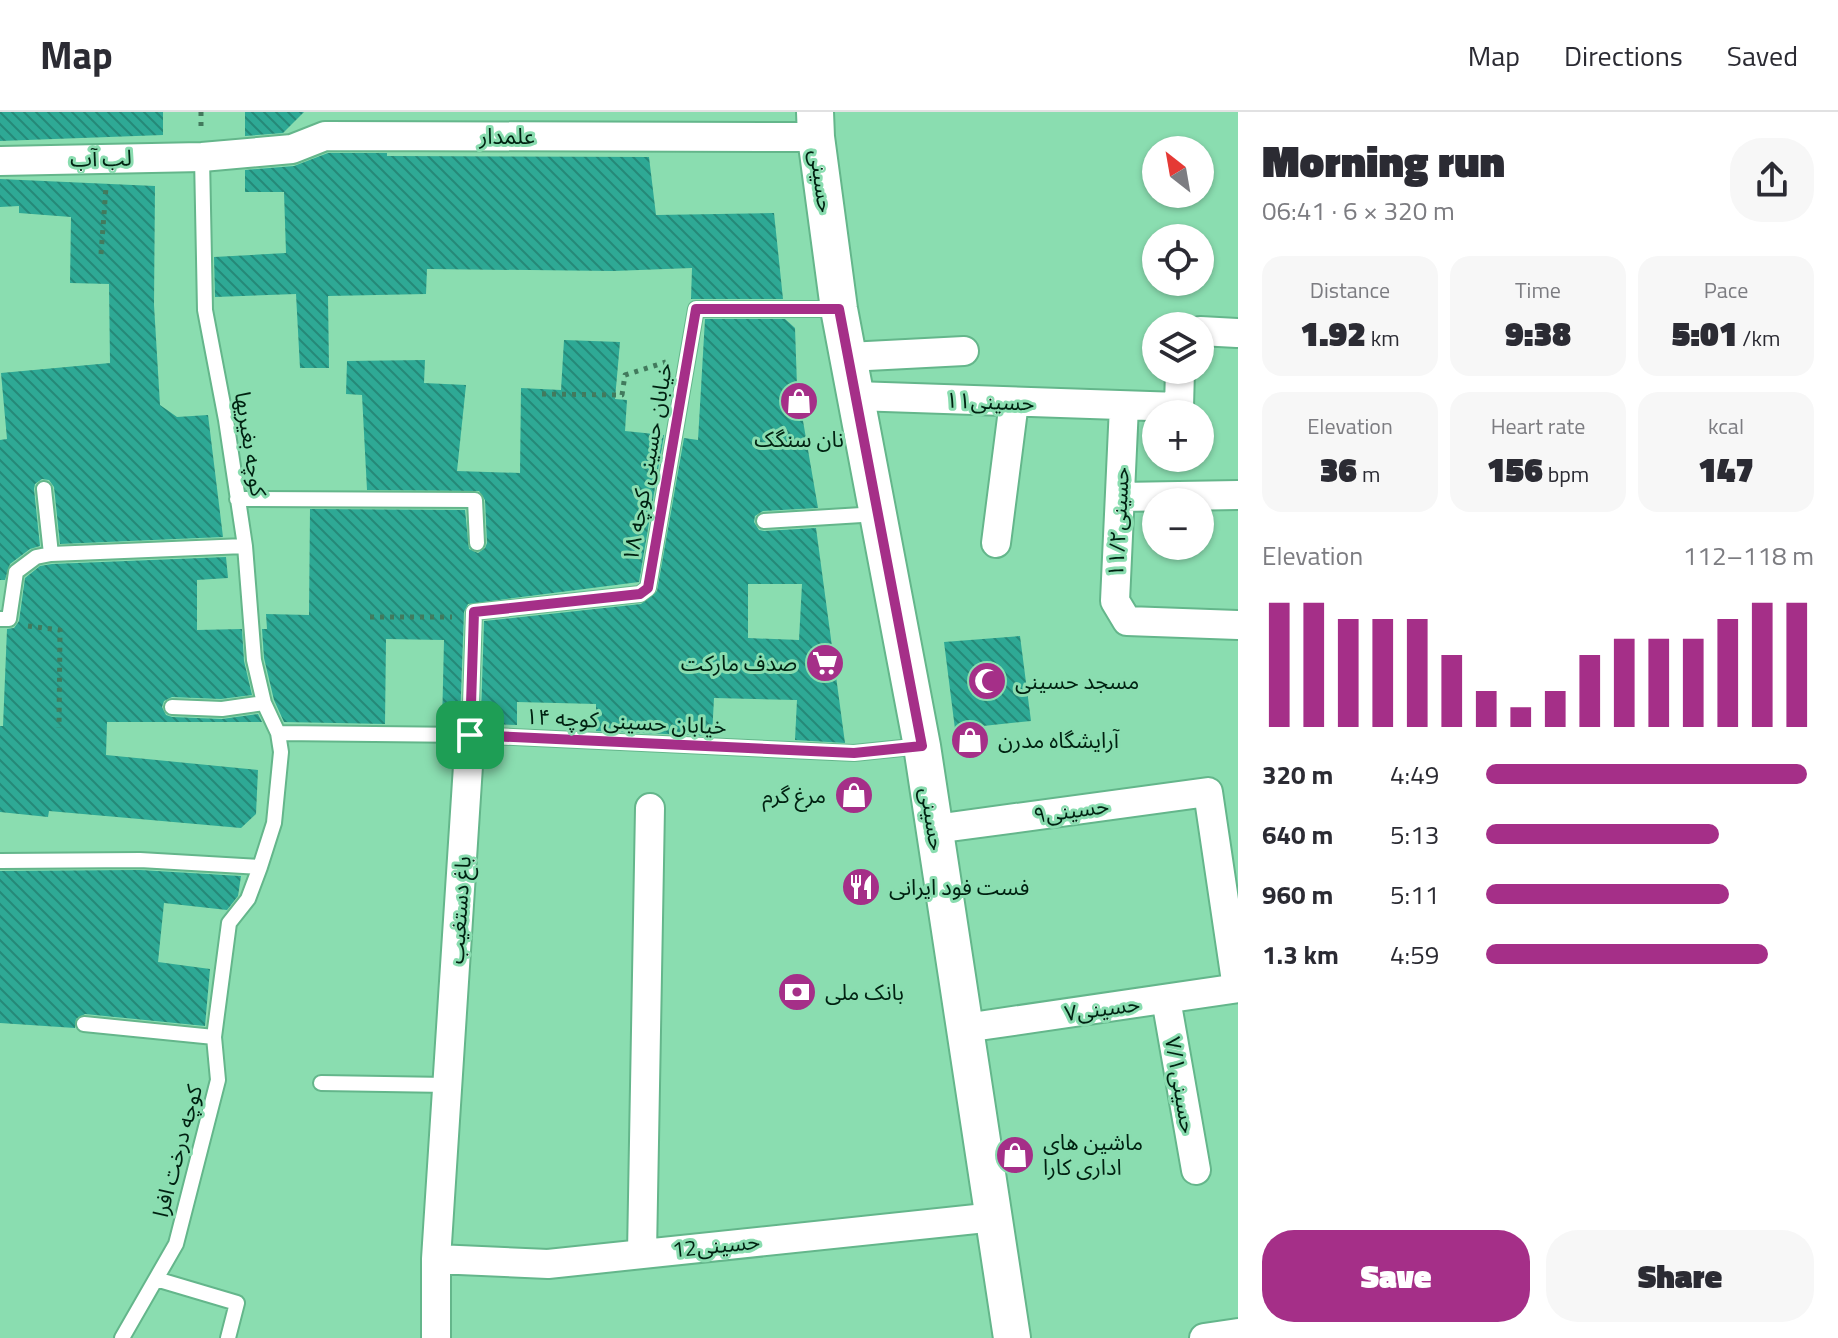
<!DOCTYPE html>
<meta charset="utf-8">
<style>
:root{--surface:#fff;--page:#f7f7f7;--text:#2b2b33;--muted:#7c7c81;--line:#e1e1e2;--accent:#a52f88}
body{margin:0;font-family:"Titillium Web","Noto Sans Arabic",sans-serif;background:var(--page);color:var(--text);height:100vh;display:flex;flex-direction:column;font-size:30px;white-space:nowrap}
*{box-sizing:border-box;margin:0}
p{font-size:26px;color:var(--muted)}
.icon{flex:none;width:44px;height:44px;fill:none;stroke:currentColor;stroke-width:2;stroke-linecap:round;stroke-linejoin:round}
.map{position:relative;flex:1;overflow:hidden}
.drawer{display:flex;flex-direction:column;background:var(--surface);width:600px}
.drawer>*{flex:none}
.needle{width:52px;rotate:329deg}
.fabs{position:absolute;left:1142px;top:24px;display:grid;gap:16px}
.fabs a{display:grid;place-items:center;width:72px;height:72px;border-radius:50%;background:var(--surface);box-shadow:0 2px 6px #0004;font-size:40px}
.pin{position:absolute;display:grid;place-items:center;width:68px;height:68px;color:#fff;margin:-34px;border-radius:16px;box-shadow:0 4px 12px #0006}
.round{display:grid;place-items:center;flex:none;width:84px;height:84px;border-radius:32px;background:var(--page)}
.head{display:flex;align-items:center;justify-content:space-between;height:136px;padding:0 24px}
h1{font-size:44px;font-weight:800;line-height:60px}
.metrics{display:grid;grid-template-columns:repeat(3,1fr);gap:12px;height:136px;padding:8px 24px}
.metrics div{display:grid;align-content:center;border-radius:20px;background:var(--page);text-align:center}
.metrics b{font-size:34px;font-weight:800}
.metrics small{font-size:22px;font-weight:400}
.metrics p{font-size:22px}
.chart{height:224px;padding:16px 24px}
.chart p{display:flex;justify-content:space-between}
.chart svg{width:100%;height:144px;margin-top:8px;stroke:var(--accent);stroke-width:6}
.action{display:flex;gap:16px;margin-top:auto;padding:16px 24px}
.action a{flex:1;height:92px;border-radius:32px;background:var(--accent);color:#fff;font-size:32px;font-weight:800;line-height:92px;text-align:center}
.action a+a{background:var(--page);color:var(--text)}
ul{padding:0 24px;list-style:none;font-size:26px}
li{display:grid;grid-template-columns:128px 96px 1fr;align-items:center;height:60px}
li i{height:20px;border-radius:10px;background:var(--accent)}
header{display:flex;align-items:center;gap:48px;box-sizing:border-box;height:112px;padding:0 40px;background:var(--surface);border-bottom:2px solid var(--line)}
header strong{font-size:38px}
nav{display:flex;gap:44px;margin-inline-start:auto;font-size:28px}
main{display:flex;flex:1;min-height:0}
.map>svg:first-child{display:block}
.building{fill:url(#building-back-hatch);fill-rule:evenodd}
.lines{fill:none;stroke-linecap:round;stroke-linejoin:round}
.service-casing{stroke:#64b68b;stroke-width:18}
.minor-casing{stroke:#64b68b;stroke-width:32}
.tertiary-casing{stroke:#64b68b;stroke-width:40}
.path{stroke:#427a5d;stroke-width:5;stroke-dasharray:4 6;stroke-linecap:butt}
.service{stroke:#fff;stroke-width:14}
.minor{stroke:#fff;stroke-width:28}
.tertiary{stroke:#fff;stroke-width:36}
.route-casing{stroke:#fff;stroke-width:16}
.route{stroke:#a52f88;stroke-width:10}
.labels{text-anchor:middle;stroke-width:6;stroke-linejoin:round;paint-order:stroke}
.street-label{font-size:22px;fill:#002111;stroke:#8addb0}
.poi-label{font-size:22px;fill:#002111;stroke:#8addb0;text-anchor:start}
</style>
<header>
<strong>Map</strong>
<nav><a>Map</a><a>Directions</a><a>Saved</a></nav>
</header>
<main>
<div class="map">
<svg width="1238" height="1226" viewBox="0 0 1238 1226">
<defs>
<pattern id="building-back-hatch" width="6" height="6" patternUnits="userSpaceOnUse" patternTransform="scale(2)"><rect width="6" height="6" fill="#2ea995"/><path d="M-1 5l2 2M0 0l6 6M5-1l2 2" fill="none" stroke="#258978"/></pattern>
</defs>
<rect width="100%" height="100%" fill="#8addb0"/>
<path class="building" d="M 0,0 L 163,0 L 163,23 L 0,29 Z
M 245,0 L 304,0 L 283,21 L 245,24 Z
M 328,41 L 387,41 L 387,44 L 649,45 L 656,103 L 774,101 L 783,187 L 691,187 L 692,156 L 613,159 L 427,157 L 426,182 L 328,184 L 329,256 L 300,256 L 296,182 L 215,185 L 214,145 L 286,141 L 284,80 L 245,80 L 245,58 L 294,54 Z
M 0,67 L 155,74 L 154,193 L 160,293 L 177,305 L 208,303 L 223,425 L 60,432 L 54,375 L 49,368 L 42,367 L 35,372 L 34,377 L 40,434 L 30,437 L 10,452 L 5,468 L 0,468 L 0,328 L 7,327 L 1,261 L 110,251 L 109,172 L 70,171 L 71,105 L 19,101 L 19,94 L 0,95 Z
M 705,207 L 785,207 L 795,216 L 797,274 L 818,396 L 763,399 L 755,404 L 754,410 L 759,418 L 764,419 L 816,416 L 845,631 L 795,628 L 797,588 L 714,586 L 712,624 L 596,619 L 596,592 L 517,590 L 517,613 L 489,612 L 481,604 L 484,509 L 641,492 L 657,479 L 684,326 L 698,328 ZM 748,472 L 802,472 L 799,528 L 748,526 Z
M 564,228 L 620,230 L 615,287 L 627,288 L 625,319 L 664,323 L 639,470 L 468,492 L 464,500 L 460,609 L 442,613 L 444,528 L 386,527 L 385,612 L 284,610 L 274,588 L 264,546 L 262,517 L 267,517 L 266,502 L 309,503 L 310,397 L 465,398 L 469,437 L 478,441 L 485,436 L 487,431 L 485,388 L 479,379 L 367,378 L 362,283 L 346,282 L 347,249 L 425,248 L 424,271 L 466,273 L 457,359 L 520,361 L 521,276 L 561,278 Z
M 226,445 L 228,466 L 197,468 L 197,518 L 242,517 L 244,549 L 252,583 L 221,587 L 172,585 L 164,589 L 162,595 L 166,603 L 172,605 L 222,607 L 258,602 L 262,610 L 107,610 L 106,643 L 258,658 L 256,702 L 241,716 L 49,699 L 48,705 L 0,700 L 0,614 L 3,614 L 7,517 L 14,516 L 19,509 L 25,466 L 40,454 L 52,452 Z
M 1020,524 L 1031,609 L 955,617 L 944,530 Z
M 140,758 L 241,764 L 238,784 L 227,798 L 164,791 L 158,850 L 210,857 L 205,914 L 85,902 L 76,907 L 75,916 L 0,911 L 0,759 Z"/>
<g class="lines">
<defs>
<path id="service" d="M 44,377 L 51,442
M 237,387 L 475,388 L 477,431
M 764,409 L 878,402
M 0,507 L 9,507 L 16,460 L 36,445 L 51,442 L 245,434
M 172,595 L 222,597 L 264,591
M 278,621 L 470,623 L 854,641 L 921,634
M 470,623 L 474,500 L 640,482 L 648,476 L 696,197 L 839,197
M 0,749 L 140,748 L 260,755
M 84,912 L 214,925
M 321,971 L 448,973
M 156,1167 L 237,1191 L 228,1226
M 122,1226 L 176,1132 L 218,968 L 214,925 L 229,811 L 248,787 L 260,755 L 274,711 L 281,640 L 278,621 L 264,591 L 254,548 L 245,434 L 226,308 L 205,198 L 202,45"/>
<path id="minor" d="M 0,49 L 202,45 L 292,37 L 325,24 L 816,25
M 1200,219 L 1237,221
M 848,245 L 964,239
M 855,284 L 1179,295 L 1180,258
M 1124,294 L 1115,489 L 1127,509 L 1238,513
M 1120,385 L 1238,383
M 996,431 L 1014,290
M 935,717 L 1208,680 L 1237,876
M 1166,887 L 1196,1058
M 965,916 L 1238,876
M 642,1141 L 650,696
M 436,1147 L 548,1152 L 995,1105
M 436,1226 L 436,1147 L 470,623
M 1204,1226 L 1238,1221"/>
<path id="tertiary" d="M 815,0 L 816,25 L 839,197 L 922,634 L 1012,1226"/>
</defs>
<use href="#service" class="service-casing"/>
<use href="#minor" class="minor-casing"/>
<use href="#tertiary" class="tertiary-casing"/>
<path class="path" d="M 201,0 L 201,15
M 101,142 L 106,75
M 542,282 L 622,283 L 625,263 L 666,250
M 370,505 L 452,505
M 28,514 L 60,518 L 59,616"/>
<use href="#service" class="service"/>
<use href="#minor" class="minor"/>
<use href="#tertiary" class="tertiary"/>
</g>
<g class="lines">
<defs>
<path id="route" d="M 696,197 L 839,197 L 922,634 L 854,641 L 470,623 L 474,500 L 640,482 L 648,476 Z"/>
</defs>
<use href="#route" class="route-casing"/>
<use href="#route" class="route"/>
</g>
<defs>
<symbol id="shop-disc" viewBox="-11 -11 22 22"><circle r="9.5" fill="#a52f88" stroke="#8addb0"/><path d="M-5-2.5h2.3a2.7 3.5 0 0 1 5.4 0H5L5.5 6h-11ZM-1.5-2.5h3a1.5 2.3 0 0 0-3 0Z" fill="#fff"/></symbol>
<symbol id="supermarket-disc" viewBox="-11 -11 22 22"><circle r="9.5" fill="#a52f88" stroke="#8addb0"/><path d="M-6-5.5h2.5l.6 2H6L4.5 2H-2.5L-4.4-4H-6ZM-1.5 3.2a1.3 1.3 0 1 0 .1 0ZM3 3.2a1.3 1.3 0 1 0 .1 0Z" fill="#fff"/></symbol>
<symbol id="mosque-disc" viewBox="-11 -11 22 22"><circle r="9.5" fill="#a52f88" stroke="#8addb0"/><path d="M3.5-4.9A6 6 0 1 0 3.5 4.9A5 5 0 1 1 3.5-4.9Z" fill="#fff"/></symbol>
<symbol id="restaurant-disc" viewBox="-11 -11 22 22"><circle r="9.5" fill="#a52f88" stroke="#8addb0"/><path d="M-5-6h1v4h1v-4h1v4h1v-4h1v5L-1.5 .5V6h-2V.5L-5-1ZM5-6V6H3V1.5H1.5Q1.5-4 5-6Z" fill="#fff"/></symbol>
<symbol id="bank-disc" viewBox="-11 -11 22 22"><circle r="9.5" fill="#a52f88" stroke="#8addb0"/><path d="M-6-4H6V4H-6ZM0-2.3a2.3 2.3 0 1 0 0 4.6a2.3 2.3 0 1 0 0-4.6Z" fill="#fff"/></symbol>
</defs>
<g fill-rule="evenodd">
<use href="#shop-disc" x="777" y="267" width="44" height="44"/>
<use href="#supermarket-disc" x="803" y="529" width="44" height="44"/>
<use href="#mosque-disc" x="965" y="547" width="44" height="44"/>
<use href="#shop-disc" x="948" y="606" width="44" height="44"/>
<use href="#shop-disc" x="832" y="661" width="44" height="44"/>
<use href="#restaurant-disc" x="839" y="753" width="44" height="44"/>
<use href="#bank-disc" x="775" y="858" width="44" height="44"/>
<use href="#shop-disc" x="993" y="1021" width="44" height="44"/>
</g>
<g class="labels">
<g class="street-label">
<text x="507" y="32">علمدار</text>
<text transform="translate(101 46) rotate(-1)" y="8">لب آب</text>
<text transform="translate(822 69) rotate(82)" y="8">حسینی</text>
<text transform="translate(990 289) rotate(2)" y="8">حسینی۱۱</text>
<text transform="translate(251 332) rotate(81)" y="8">کوچه بغیریها</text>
<text transform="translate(647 350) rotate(-80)" y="8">خیابان حسینی کوچه ۱۸</text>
<text transform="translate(1118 410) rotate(-87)" y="8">حسینی۱۱/۲</text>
<text transform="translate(626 609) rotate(3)" y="8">خیابان حسینی کوچه ۱۴</text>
<text transform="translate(1071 698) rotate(-8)" y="8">حسینی۹</text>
<text transform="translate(933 707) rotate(81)" y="8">حسینی</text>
<text transform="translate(459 798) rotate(-86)" y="8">باغ دستغیب</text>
<text transform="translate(1102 896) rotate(-8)" y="8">حسینی۷</text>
<text transform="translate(1181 973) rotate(80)" y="8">حسینی۷/۱</text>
<text transform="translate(177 1039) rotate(-75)" y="8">کوچه درخت افرا</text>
<text transform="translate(716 1133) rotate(-6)" y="8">حسینی12</text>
</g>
<g class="poi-label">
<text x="799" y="335" text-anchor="middle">نان سنگک</text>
<text x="797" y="559" text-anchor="end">صدف مارکت</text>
<text x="1015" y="577">مسجد حسینی</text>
<text x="998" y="636">آرایشگاه مدرن</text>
<text x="826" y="691" text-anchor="end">مرغ گرم</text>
<text x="889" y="783">فست فود ایرانی</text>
<text x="825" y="888">بانک ملی</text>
<text x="1043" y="1038">ماشین های<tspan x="1043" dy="25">اداری کارا</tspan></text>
</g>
</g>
</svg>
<div class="fabs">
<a><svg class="needle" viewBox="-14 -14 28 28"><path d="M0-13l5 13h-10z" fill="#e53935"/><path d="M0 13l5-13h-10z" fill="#7c7c81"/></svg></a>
<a><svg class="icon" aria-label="locate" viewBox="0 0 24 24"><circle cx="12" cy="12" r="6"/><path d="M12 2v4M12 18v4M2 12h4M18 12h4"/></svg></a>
<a><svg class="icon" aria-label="layers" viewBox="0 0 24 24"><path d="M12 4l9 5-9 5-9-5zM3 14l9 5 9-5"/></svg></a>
<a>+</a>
<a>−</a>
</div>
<div class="pin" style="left:470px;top:623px;background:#1e9e55"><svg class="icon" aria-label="arrive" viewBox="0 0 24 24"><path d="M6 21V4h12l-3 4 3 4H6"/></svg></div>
</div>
<section class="drawer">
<div class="head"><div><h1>Morning run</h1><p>06:41 · 6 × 320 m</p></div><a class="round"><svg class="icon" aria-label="share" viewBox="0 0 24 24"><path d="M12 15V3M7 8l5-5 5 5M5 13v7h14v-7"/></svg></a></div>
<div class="metrics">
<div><p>Distance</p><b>1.92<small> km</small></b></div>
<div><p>Time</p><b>9:38</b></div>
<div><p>Pace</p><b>5:01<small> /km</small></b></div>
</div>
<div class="metrics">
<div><p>Elevation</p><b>36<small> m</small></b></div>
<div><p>Heart rate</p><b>156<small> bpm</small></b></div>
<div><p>kcal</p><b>147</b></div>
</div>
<div class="chart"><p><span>Elevation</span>112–118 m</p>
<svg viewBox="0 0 160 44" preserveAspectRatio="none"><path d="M5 44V6M15 44V6M25 44V11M35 44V11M45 44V11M55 44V22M65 44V33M75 44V38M85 44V33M95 44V22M105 44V17M115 44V17M125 44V17M135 44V11M145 44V6M155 44V6"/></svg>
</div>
<ul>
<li><b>320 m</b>4:49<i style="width:98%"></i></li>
<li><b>640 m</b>5:13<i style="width:71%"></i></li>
<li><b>960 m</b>5:11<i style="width:74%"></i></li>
<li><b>1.3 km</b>4:59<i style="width:86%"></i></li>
</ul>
<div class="action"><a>Save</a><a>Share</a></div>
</section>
</main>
